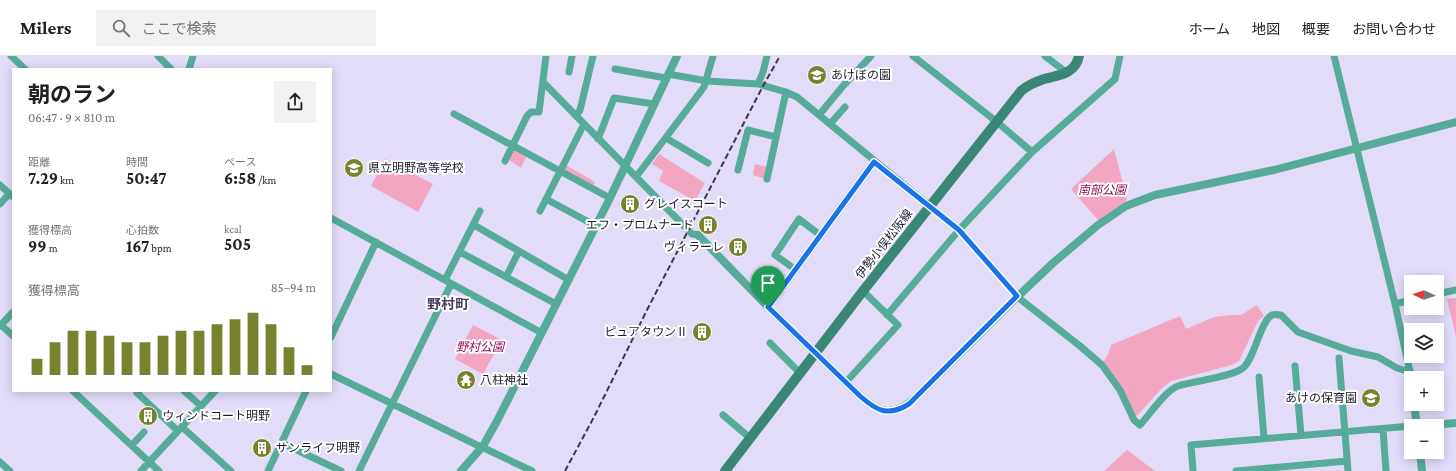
<!DOCTYPE html>
<html lang="ja">
<meta charset="utf-8">
<style>
:root{--surface:#fff;--page:#f2f2f2;--text:#202124;--muted:#757577;--line:#e0e0e0;--accent:#77812e}
body{margin:0;font-family:"Crimson Pro","Noto Sans JP",serif;background:var(--page);color:var(--text);height:100vh;display:flex;flex-direction:column;font-size:15px;white-space:nowrap}
*{box-sizing:border-box;margin:0}
p{font-size:13px;color:var(--muted)}
.icon{flex:none;width:22px;height:22px;fill:none;stroke:currentColor;stroke-width:2;stroke-linecap:round;stroke-linejoin:round}
.map{position:relative;flex:1;overflow:hidden}
.drawer{position:absolute;left:12px;top:12px;width:320px;height:324px;display:flex;flex-direction:column;background:var(--surface);border-radius:0px;box-shadow:0 2px 10px #0003}
.drawer>*{flex:none}
.needle{width:26px;rotate:273deg}
.controls{position:absolute;left:1404px;top:219px;display:grid;gap:8px}
.controls a{display:grid;place-items:center;width:40px;height:40px;border-radius:0px;background:var(--surface);box-shadow:0 2px 10px #0003;font-size:20px}
.pin{position:absolute;display:grid;place-items:center;width:34px;height:34px;color:#fff;margin:-41px -17px;border-radius:50% 50% 50% 0;rotate:-45deg;box-shadow:0 0 4px #0007}
.pin .icon{rotate:45deg}
.round{display:grid;place-items:center;flex:none;width:42px;height:42px;border-radius:0px;background:var(--page)}
.overview{display:flex;align-items:center;justify-content:space-between;height:68px;padding:0 16px}
h1{font-size:22px;font-weight:700;line-height:30px}
.metrics{display:grid;grid-template-columns:repeat(3,1fr);gap:6px;height:68px;padding:4px 16px}
.metrics div{display:grid;align-content:center}
.metrics b{font-size:17px;font-weight:700}
.metrics small{font-size:11px;font-weight:400}
.metrics p{font-size:11px}
.chart{height:112px;padding:8px 16px}
.chart p{display:flex;justify-content:space-between}
.chart svg{width:100%;height:72px;margin-top:4px;stroke:var(--accent);stroke-width:6}
header{display:flex;align-items:center;gap:24px;box-sizing:border-box;height:56px;padding:0 20px;background:var(--surface);border-bottom:1px solid var(--line)}
header strong{font-size:19px}
nav{display:flex;gap:22px;margin-inline-start:auto;font-size:14px}
.search{width:280px;height:36px;background:var(--page);display:flex;align-items:center;gap:10px;box-sizing:border-box;padding:0 14px;border-radius:0px;color:var(--muted);font-size:15px}
.map>svg:first-child{display:block}
.green{fill:#f3a6c2}
.lines{fill:none;stroke-linecap:round;stroke-linejoin:round}
.minor{stroke:#56ac98;stroke-width:7}
.tertiary{stroke:#56ac98;stroke-width:8}
.secondary{stroke:#3b8776;stroke-width:10}
.rail{stroke:#3d384a;stroke-width:2;stroke-dasharray:6 3;stroke-linecap:butt}
.route-casing{stroke:#fff;stroke-width:8}
.route{stroke:#1a73e8;stroke-width:5}
.labels{text-anchor:middle;stroke-width:4;stroke-linejoin:round;paint-order:stroke}
.poi-label{font-size:12px;fill:#201c2c;stroke:#fff;text-anchor:start}
.park-label{font-size:12px;font-style:italic;fill:#8e0a52;stroke:#fff}
.street-label{font-size:12px;fill:#201c2c;stroke:#fff}
.quarter-label{font-size:14px;font-weight:bold;fill:#473c62;stroke:#fff}
</style>
<header>
<strong>Milers</strong>
<div class="search"><svg class="icon" aria-label="search" viewBox="0 0 24 24"><circle cx="10" cy="10" r="6"/><path d="M15 15l6 6"/></svg>ここで検索</div>
<nav><a>ホーム</a><a>地図</a><a>概要</a><a>お問い合わせ</a></nav>
</header>
<div class="map">
<svg width="1456" height="415" viewBox="0 0 1456 415">
<rect width="100%" height="100%" fill="#e2dcf8"/>
<path class="green" d="M 513,92 L 527,99 L 521,112 L 508,103 Z
M 1114,93 L 1127,143 L 1126,145 L 1098,164 L 1071,133 Z
M 659,98 L 705,127 L 695,145 L 659,125 L 663,115 L 652,108 Z
M 385,103 L 433,128 L 418,156 L 371,130 Z
M 564,108 L 595,126 L 593,130 L 562,113 Z
M 755,108 L 768,111 L 765,123 L 753,119 Z
M 1456,242 L 1456,281 L 1447,243 Z
M 1257,249 L 1264,260 L 1258,265 L 1239,305 L 1232,309 L 1171,325 L 1161,333 L 1136,361 L 1103,306 L 1108,299 L 1111,289 L 1180,260 L 1186,273 L 1214,261 L 1231,259 L 1241,259 Z
M 473,269 L 502,284 L 483,318 L 455,303 Z
M 1127,394 L 1155,415 L 1104,415 Z"/>
<g class="lines">
<path class="minor" d="M 11,0 L 25,13
M 158,0 L 171,13
M 913,0 L 997,66 L 1032,96
M 1045,0 L 1067,17
M 189,13 L 193,0
M 615,13 L 666,22
M 569,16 L 572,0
M 668,18 L 707,25 L 758,28 L 786,36 L 797,41 L 959,174 L 1020,243 L 1080,290 L 1102,309 L 1120,334 L 1134,364 L 1140,369 C 1150,358 1165,335 1178,330 C 1194,325 1232,321 1243,312 C 1255,302 1260,265 1272,259 C 1275,258 1278,259 1281,259 L 1298,276 L 1351,295 L 1378,301 L 1397,312 L 1410,316 L 1395,248 L 1334,0
M 543,26 L 692,178 L 698,179
M 758,28 L 763,16 L 767,0
M 454,58 L 610,142
M 819,59 L 843,30 L 871,0
M 576,60 L 580,54 L 593,0
M 830,68 L 845,51
M 666,82 L 708,107
M 598,83 L 614,42 L 654,48
M 505,105 L 527,60 L 531,56 L 539,56 L 546,0
M 738,114 L 748,74 L 776,81
M 636,121 L 704,31 L 713,0
M 767,123 L 786,36
M 0,129 L 13,141
M 546,143 L 596,170
M 0,148 L 9,138
M 540,155 L 584,68
M 331,162 L 542,277
M 474,169 L 569,224
M 460,196 L 556,248
M 796,214 L 775,199 L 799,163 L 820,179
M 506,221 L 519,195
M 445,224 L 480,155
M 1437,238 L 1456,234
M 1395,248 L 1411,244
M 887,259 L 959,174 L 1032,96 L 1115,23 L 1120,0
M 0,268 L 13,280
M 0,270 L 13,256
M 331,281 L 376,186
M 770,287 L 801,318
M 1339,302 L 1348,415
M 1295,310 L 1301,379
M 331,318 L 481,391
M 1259,321 L 1264,382
M 846,326 L 898,269 L 863,235
M 73,335 L 159,415
M 139,335 L 137,337 L 178,375
M 184,335 L 201,350
M 723,359 L 750,382
M 182,371 L 231,415
M 1383,373 L 1386,415
M 282,387 L 341,415
M 132,389 L 144,376
M 483,390 L 486,393 L 532,415
M 0,406 L 10,415
M 141,415 L 215,335
M 268,415 L 306,335
M 359,415 L 451,228
M 1193,415 L 1191,389 L 1411,370
M 1236,415 L 1347,405"/>
<path class="tertiary" d="M 698,179 L 768,251 L 860,340 C 880,358 894,361 915,342 L 1016,242 L 1053,207 L 1098,169 L 1126,150 L 1155,139 L 1274,114 L 1456,66
M 768,251 L 874,106
M 1410,316 L 1411,322
M 1414,348 L 1417,370 L 1456,367
M 1420,396 L 1422,415
M 461,415 L 483,390 L 497,365 L 610,142 L 677,0"/>
<path class="secondary" d="M 725,415 L 863,235 L 1021,35 C 1028,29 1035,26 1044,23 C 1060,19 1075,18 1079,0"/>
<path class="rail" d="M 565,415 L 594,361 L 647,254 L 763,30 L 780,0"/>
</g>
<g class="lines">
<defs>
<path id="route" d="M 874,106 L 959,174 L 1017,240 L 909,348 C 888,361 877,355 860,340 L 768,251 Z"/>
</defs>
<use href="#route" class="route-casing"/>
<use href="#route" class="route"/>
</g>
<defs>
<symbol id="school-disc" viewBox="-11 -11 22 22"><circle r="9.5" fill="#77812e" stroke="#fff"/><path d="M0-5L7-2L0 1L-7-2ZM-4 1L0 2.5L4 1V4Q0 6-4 4Z" fill="#fff"/></symbol>
<symbol id="building-disc" viewBox="-11 -11 22 22"><circle r="9.5" fill="#77812e" stroke="#fff"/><path d="M-4-6H4V6H1V3H-1V6H-4ZM-2.5-4.3h1.7v1.8h-1.7ZM.8-4.3h1.7v1.8H.8ZM-2.5-1h1.7V.8h-1.7ZM.8-1h1.7V.8H.8Z" fill="#fff"/></symbol>
<symbol id="temple-disc" viewBox="-11 -11 22 22"><circle r="9.5" fill="#77812e" stroke="#fff"/><path d="M0-6L5-2H3V0L6.5 2.5H4V6H1.5V3h-3V6H-4V2.5H-6.5L-3 0V-2H-5Z" fill="#fff"/></symbol>
</defs>
<g fill-rule="evenodd">
<use href="#school-disc" x="806" y="8" width="22" height="22"/>
<use href="#school-disc" x="343" y="101" width="22" height="22"/>
<use href="#building-disc" x="619" y="137" width="22" height="22"/>
<use href="#building-disc" x="697" y="158" width="22" height="22"/>
<use href="#building-disc" x="727" y="180" width="22" height="22"/>
<use href="#building-disc" x="691" y="265" width="22" height="22"/>
<use href="#temple-disc" x="455" y="313" width="22" height="22"/>
<use href="#school-disc" x="1360" y="331" width="22" height="22"/>
<use href="#building-disc" x="137" y="349" width="22" height="22"/>
<use href="#building-disc" x="251" y="381" width="22" height="22"/>
</g>
<g class="labels">
<g class="poi-label">
<text x="831" y="23">あけぼの園</text>
<text x="368" y="116">県立明野高等学校</text>
<text x="644" y="152">グレイスコート</text>
<text x="694" y="173" text-anchor="end">エフ・プロムナード</text>
<text x="724" y="195" text-anchor="end">ヴィラーレ</text>
<text x="688" y="280" text-anchor="end">ピュアタウンⅡ</text>
<text x="480" y="328">八柱神社</text>
<text x="1357" y="346" text-anchor="end">あけの保育園</text>
<text x="162" y="364">ウィンドコート明野</text>
<text x="276" y="396">サンライフ明野</text>
</g>
<g class="park-label">
<text x="1102" y="138">南部公園</text>
<text x="480" y="295">野村公園</text>
</g>
<g class="street-label">
<text transform="translate(884 188) rotate(-52)" y="4">伊勢小俣松阪線</text>
</g>
<g class="quarter-label">
<text x="448" y="253">野村町</text>
</g>
</g>
</svg>
<div class="controls">
<a><svg class="needle" viewBox="-14 -14 28 28"><path d="M0-13l5 13h-10z" fill="#e53935"/><path d="M0 13l5-13h-10z" fill="#757577"/></svg></a>
<a><svg class="icon" aria-label="layers" viewBox="0 0 24 24"><path d="M12 4l9 5-9 5-9-5zM3 14l9 5 9-5"/></svg></a>
<a>+</a>
<a>−</a>
</div>
<div class="pin" style="left:768px;top:251px;background:#1e9e55"><svg class="icon" aria-label="arrive" viewBox="0 0 24 24"><path d="M6 21V4h12l-3 4 3 4H6"/></svg></div>
<section class="drawer">
<div class="overview"><div><h1>朝のラン</h1><p>06:47 · 9 × 810 m</p></div><a class="round"><svg class="icon" aria-label="share" viewBox="0 0 24 24"><path d="M12 15V3M7 8l5-5 5 5M5 13v7h14v-7"/></svg></a></div>
<div class="metrics">
<div><p>距離</p><b>7.29<small> km</small></b></div>
<div><p>時間</p><b>50:47</b></div>
<div><p>ペース</p><b>6:58<small> /km</small></b></div>
</div>
<div class="metrics">
<div><p>獲得標高</p><b>99<small> m</small></b></div>
<div><p>心拍数</p><b>167<small> bpm</small></b></div>
<div><p>kcal</p><b>505</b></div>
</div>
<div class="chart"><p><span>獲得標高</span>85–94 m</p>
<svg viewBox="0 0 160 44" preserveAspectRatio="none"><path d="M5 44V34M15 44V24M25 44V17M35 44V17M45 44V20M55 44V24M65 44V24M75 44V20M85 44V17M95 44V17M105 44V13M115 44V10M125 44V6M135 44V13M145 44V27M155 44V38"/></svg>
</div>
</section>
</div>
